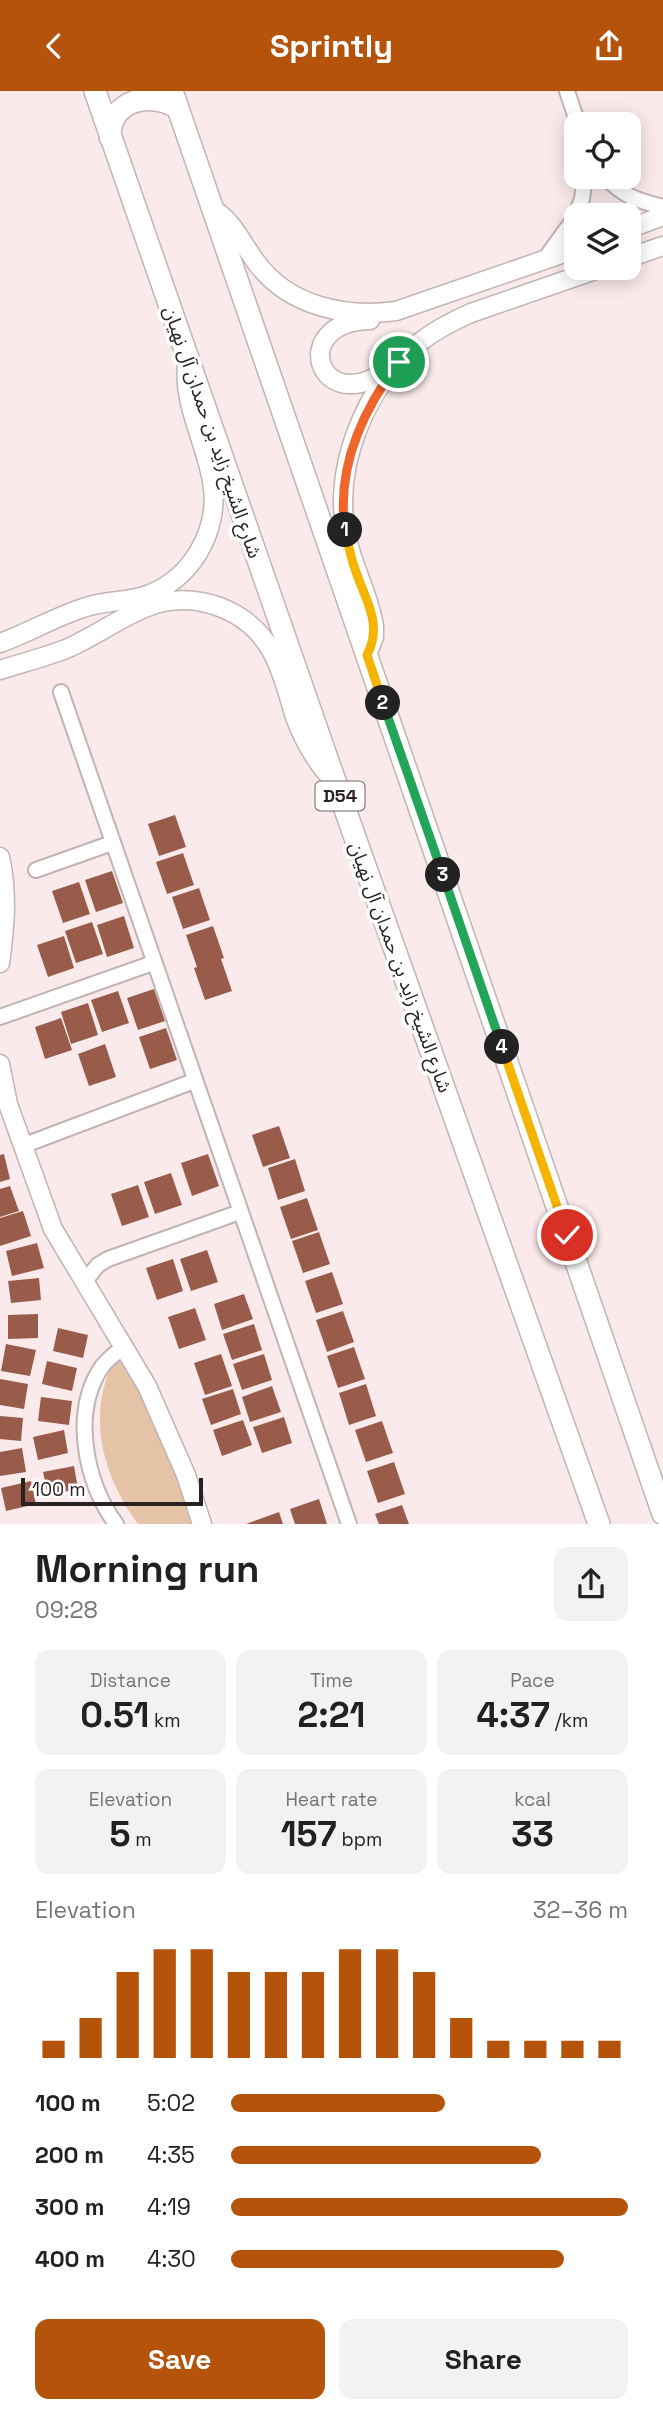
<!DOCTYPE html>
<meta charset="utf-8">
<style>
:root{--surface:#fff;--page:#f2f2f2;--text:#202124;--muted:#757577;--accent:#b45309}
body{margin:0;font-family:"Space Grotesk","Noto Sans Arabic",sans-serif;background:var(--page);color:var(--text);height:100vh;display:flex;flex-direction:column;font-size:26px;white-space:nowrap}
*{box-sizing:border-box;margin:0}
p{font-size:23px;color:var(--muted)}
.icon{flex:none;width:38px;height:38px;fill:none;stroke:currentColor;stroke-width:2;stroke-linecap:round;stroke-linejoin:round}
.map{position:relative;height:1433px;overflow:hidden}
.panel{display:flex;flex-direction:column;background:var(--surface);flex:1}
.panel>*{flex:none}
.controls{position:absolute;left:564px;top:21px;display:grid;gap:14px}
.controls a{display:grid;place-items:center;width:77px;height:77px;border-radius:14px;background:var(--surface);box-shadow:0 4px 18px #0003;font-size:35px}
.scale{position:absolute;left:21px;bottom:18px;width:182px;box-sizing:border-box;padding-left:7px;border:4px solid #282223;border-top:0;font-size:19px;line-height:24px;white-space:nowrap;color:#282223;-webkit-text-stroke:5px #fff;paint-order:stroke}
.pin{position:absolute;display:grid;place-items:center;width:60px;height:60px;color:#fff;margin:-30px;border:4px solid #fff;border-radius:50%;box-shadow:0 2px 7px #0007}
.km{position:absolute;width:35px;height:35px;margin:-18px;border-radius:50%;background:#222;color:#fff;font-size:19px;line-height:35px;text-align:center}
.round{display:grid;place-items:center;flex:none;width:74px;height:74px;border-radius:14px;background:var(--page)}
.summary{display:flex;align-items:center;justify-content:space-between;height:119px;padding:0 35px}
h1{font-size:38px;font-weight:700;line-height:52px}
.metrics{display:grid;grid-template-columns:repeat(3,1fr);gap:10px;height:119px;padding:7px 35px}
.metrics div{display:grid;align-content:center;border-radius:14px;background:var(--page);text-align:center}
.metrics b{font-size:35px;font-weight:700}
.metrics small{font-size:19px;font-weight:400}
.metrics p{font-size:19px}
.chart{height:196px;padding:14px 35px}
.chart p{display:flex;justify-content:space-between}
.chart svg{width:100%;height:126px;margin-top:7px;stroke:var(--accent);stroke-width:6}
.action{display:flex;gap:14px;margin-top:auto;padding:14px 35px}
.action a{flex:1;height:80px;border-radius:14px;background:var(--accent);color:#fff;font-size:28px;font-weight:700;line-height:80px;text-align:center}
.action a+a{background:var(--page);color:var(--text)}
ul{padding:0 35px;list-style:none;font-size:23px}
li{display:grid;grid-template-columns:112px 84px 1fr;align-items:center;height:52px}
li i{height:18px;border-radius:9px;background:var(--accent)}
header{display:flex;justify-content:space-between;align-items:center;height:91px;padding:0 35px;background:var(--accent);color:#fff;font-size:32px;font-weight:700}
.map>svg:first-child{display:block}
.park{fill:#e5c3a6}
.building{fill:#995c4a}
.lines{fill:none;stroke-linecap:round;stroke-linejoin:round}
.minor-casing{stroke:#c2b3b4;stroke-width:18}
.tertiary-casing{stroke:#c2b3b4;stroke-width:21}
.primary-casing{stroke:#c2b3b4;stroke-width:24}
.minor{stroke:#fff;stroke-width:14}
.tertiary{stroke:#fff;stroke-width:18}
.primary{stroke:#fff;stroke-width:21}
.split-1-casing{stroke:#fff;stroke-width:14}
.split-2-casing{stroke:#fff;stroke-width:14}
.split-3-casing{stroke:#fff;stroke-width:14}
.split-4-casing{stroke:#fff;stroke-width:14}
.split-5-casing{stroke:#fff;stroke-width:14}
.split-1{stroke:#f0652b;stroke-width:9}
.split-2{stroke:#f5b400;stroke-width:9}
.split-3{stroke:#22a559;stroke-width:9}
.split-4{stroke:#22a559;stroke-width:9}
.split-5{stroke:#f5b400;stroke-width:9}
.labels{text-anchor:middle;stroke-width:7;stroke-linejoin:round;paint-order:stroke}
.shield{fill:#fff;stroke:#686465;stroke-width:2}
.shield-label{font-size:18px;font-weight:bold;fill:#282223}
.street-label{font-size:19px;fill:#282223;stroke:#fff}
</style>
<header><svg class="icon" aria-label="back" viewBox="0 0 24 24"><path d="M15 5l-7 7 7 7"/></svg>Sprintly<svg class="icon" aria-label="share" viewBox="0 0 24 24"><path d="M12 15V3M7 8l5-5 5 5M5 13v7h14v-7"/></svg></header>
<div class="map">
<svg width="663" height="1433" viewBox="0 0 663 1433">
<rect width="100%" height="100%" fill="#faeaeb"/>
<path class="park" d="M 118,1264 L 128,1264 L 200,1433 L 138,1433 C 102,1385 84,1318 118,1264 Z"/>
<path class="building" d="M 175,724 L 186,756 L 159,765 L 148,733 Z
M 183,762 L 194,794 L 167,803 L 156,771 Z
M 112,780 L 123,812 L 96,821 L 85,789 Z
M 79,791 L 90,823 L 63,832 L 52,800 Z
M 199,797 L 210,829 L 183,838 L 172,806 Z
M 124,825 L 134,857 L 107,866 L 97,834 Z
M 92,831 L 103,863 L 76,872 L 65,840 Z
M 213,835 L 224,867 L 221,868 L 232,900 L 205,909 L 194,877 L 197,876 L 186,844 Z
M 64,845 L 74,877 L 48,886 L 37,854 Z
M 154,898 L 165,930 L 138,939 L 127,907 Z
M 118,900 L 129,932 L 102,941 L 91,909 Z
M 88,912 L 98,944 L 71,953 L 61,921 Z
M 61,927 L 72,959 L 45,968 L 35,936 Z
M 166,937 L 177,969 L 150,978 L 139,946 Z
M 105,953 L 116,986 L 89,995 L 78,963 Z
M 279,1035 L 290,1067 L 263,1076 L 252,1044 Z
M 4,1063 L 10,1088 L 0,1091 L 0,1064 Z
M 208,1063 L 219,1095 L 192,1105 L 181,1072 Z
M 295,1068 L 305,1100 L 278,1109 L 268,1077 Z
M 171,1082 L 182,1114 L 155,1123 L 144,1091 Z
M 138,1094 L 149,1126 L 122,1135 L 111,1103 Z
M 10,1095 L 19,1120 L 0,1126 L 0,1098 Z
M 307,1107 L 318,1139 L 291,1148 L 280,1116 Z
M 23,1120 L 31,1145 L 0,1155 L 0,1127 Z
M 319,1141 L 330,1173 L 303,1182 L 292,1150 Z
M 37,1152 L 44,1177 L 12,1185 L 6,1160 Z
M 207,1159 L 218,1191 L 191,1200 L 180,1168 Z
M 173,1168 L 183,1200 L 157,1209 L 146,1177 Z
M 332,1181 L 343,1213 L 316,1222 L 305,1190 Z
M 39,1187 L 41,1209 L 11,1212 L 8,1190 Z
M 244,1203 L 253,1228 L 222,1239 L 214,1213 Z
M 195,1217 L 206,1249 L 179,1258 L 168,1226 Z
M 343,1220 L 354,1251 L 327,1261 L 316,1229 Z
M 38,1223 L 38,1247 L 8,1248 L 8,1224 Z
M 254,1233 L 262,1259 L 232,1269 L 223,1243 Z
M 58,1237 L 88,1244 L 83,1267 L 53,1260 Z
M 6,1253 L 36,1259 L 30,1285 L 1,1280 Z
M 354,1256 L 365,1288 L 338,1297 L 327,1265 Z
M 221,1263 L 232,1295 L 205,1304 L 194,1272 Z
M 264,1263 L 272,1289 L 242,1299 L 233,1273 Z
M 47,1270 L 77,1277 L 72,1300 L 42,1293 Z
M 0,1288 L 28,1293 L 24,1318 L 0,1314 Z
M 366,1293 L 376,1325 L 349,1334 L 339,1302 Z
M 272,1295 L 281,1321 L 250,1331 L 242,1306 Z
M 233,1298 L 241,1323 L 211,1334 L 202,1308 Z
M 41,1306 L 72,1310 L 69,1334 L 38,1330 Z
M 0,1325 L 23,1327 L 21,1350 L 0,1348 Z
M 284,1326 L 292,1352 L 262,1362 L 253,1336 Z
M 243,1329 L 252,1354 L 222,1365 L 213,1339 Z
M 382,1330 L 393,1362 L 366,1371 L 355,1339 Z
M 64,1339 L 68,1362 L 38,1369 L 33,1346 Z
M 22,1357 L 26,1381 L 0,1385 L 0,1361 Z
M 394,1371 L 405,1403 L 378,1412 L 367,1380 Z
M 74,1375 L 78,1398 L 48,1404 L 43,1381 Z
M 31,1390 L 36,1413 L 6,1420 L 1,1397 Z
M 319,1408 L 327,1433 L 295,1433 L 290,1418 Z
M 402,1414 L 409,1433 L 379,1433 L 375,1423 Z
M 279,1421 L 283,1433 L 246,1433 Z"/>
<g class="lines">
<defs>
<path id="minor" d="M 567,0 L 578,33
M 606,86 C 622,105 639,110 663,116
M 576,124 L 582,108 L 585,86
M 544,169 L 576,125
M 61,601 L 349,1433
M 36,779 L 112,752
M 0,926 L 153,872
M 22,1055 L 194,990
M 85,1190 L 98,1174 L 108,1168 L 240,1121
M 116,1433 C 86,1392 71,1323 101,1277 C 107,1268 116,1262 125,1255"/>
<path id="tertiary" d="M 212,117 C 234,131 241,151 256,171 C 288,215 344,227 396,220 L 576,158
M 628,138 L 663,125
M 628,167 L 663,155
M 370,229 C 286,231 319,330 388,278
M 0,552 C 28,542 55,526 83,517 C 102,510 122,511 141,506 C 190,492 221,440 212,390 C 205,349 183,315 187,272
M 367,564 L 374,546 L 374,535 C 369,503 352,475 346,443 C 333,374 366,294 420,251 C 435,239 453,230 471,222 L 601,177
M 0,579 C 22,572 45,566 66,558 C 94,546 119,527 147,516 C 193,498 248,517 272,561 C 283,581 288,604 295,626 C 303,648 315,669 330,686
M 0,766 C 8,802 5,836 0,872
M 0,973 L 8,1013 L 53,1138 L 147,1295 L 186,1384 L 202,1433"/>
<path id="primary" d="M 95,0 L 336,693 L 599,1433
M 172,0 L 663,1423
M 110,46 C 110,8 151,0 178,17"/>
</defs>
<use href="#minor" class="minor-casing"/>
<use href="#tertiary" class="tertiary-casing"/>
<use href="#primary" class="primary-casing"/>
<use href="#minor" class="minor"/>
<use href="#tertiary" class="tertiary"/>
<use href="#primary" class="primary"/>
</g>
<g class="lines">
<defs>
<path id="split-1" d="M 345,439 C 336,376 362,320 399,271"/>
<path id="split-2" d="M 345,439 C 348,453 351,468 356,481 C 366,510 383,534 367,564 L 383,612"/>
<path id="split-3" d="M 383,612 L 443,784"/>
<path id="split-4" d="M 443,784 L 502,956"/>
<path id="split-5" d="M 502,956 L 567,1144"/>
</defs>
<use href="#split-1" class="split-1-casing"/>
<use href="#split-2" class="split-2-casing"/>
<use href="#split-3" class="split-3-casing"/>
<use href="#split-4" class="split-4-casing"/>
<use href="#split-5" class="split-5-casing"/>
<use href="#split-1" class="split-1"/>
<use href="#split-2" class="split-2"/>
<use href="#split-3" class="split-3"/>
<use href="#split-4" class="split-4"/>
<use href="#split-5" class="split-5"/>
</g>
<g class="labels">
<rect class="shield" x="315.5" y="690.5" width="49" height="29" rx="5"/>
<g class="shield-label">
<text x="340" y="711">D54</text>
</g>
<g class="street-label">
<text transform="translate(213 341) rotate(71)" y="7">شارع الشيخ زايد بن حمدان آل نهيان</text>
<text transform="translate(401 876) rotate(70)" y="7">شارع الشيخ زايد بن حمدان آل نهيان</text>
</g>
</g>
</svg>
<div class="controls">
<a><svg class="icon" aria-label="locate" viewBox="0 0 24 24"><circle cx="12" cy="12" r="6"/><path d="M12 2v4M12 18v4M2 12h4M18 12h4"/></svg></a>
<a><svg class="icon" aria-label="layers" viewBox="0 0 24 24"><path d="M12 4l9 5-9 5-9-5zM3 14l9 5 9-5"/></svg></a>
</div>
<div class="scale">100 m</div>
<div class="pin" style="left:399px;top:271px;background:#1e9e55"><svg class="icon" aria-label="arrive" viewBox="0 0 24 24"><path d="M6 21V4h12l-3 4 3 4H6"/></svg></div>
<div class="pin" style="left:567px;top:1144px;background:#d93025"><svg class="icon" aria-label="check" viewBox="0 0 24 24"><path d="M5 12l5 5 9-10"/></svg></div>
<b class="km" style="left:345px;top:439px">1</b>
<b class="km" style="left:383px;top:612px">2</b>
<b class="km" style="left:443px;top:784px">3</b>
<b class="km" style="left:502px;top:956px">4</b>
</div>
<section class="panel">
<div class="summary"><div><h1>Morning run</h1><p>09:28</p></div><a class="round"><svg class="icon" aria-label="share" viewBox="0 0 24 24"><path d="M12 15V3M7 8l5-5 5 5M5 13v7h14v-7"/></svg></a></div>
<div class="metrics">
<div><p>Distance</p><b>0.51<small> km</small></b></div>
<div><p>Time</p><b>2:21</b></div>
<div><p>Pace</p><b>4:37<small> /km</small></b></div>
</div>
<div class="metrics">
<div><p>Elevation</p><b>5<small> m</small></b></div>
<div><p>Heart rate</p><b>157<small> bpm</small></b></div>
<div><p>kcal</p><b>33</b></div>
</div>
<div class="chart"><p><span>Elevation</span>32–36 m</p>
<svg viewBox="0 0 160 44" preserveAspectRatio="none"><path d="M5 44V38M15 44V30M25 44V14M35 44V6M45 44V6M55 44V14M65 44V14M75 44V14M85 44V6M95 44V6M105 44V14M115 44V30M125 44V38M135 44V38M145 44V38M155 44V38"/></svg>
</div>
<ul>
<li><b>100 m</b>5:02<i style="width:54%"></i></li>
<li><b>200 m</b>4:35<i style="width:78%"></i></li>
<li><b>300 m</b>4:19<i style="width:100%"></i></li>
<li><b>400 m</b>4:30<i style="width:84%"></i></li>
</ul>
<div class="action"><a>Save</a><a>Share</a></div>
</section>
